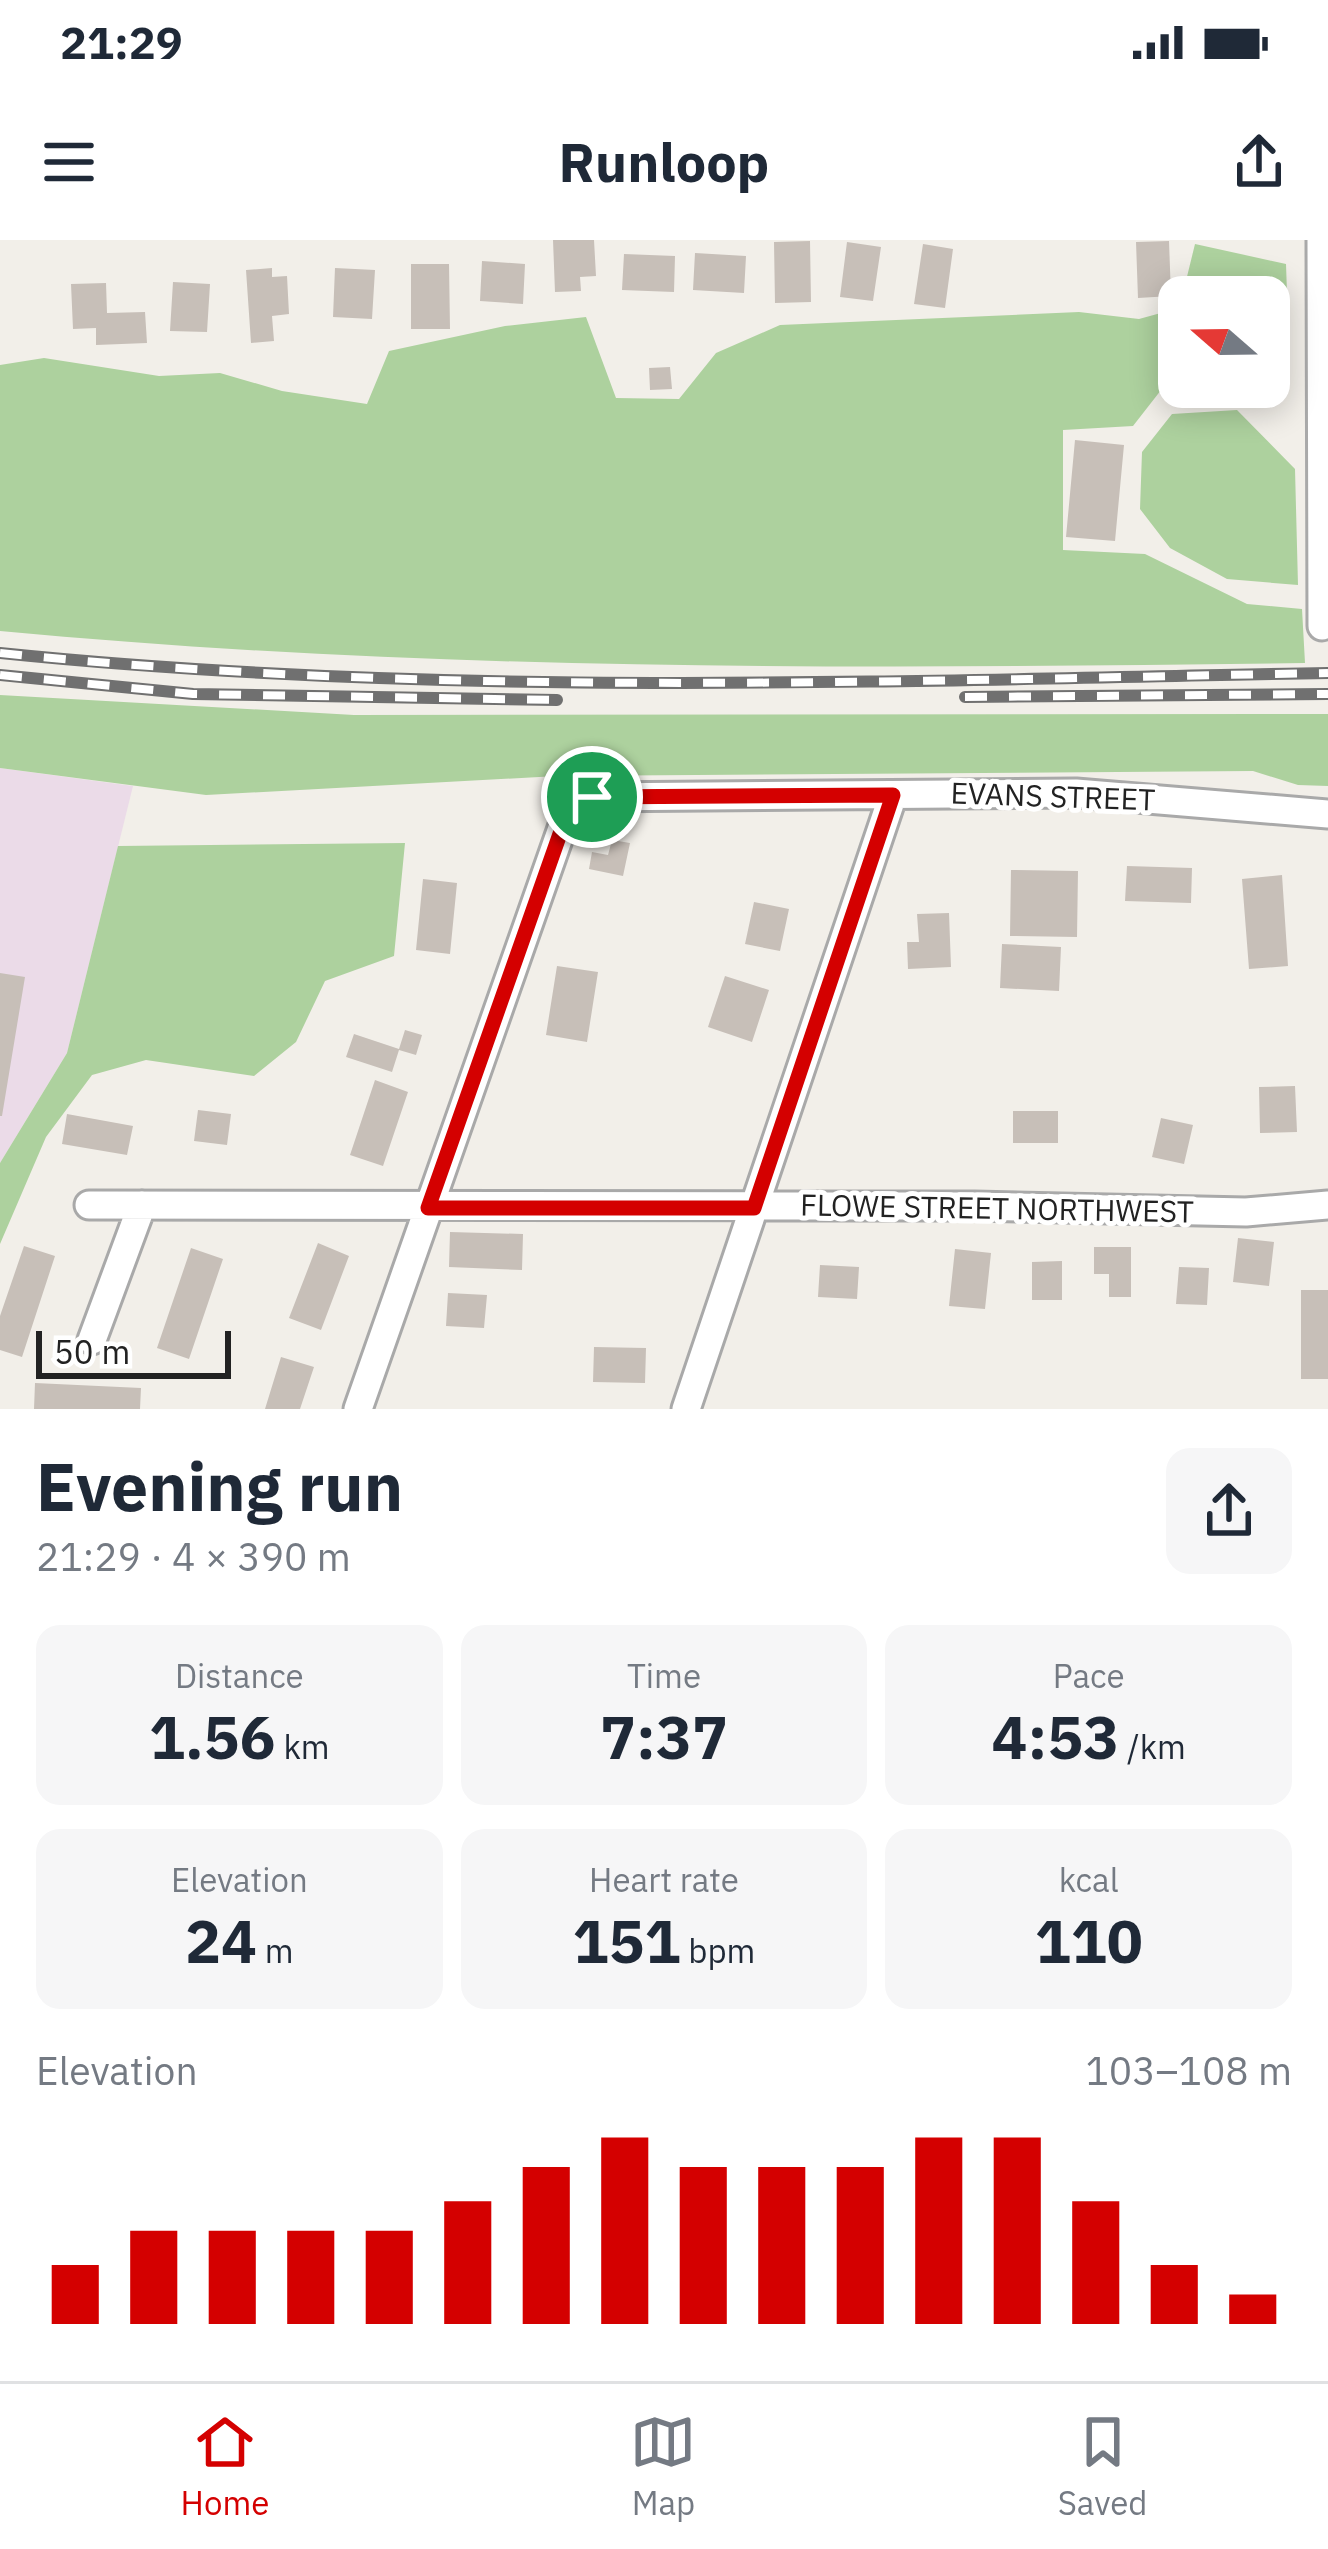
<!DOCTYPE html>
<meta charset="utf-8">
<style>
:root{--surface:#fff;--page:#f6f6f7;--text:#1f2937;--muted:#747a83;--line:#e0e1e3;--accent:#d40000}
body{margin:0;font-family:"IBM Plex Sans",sans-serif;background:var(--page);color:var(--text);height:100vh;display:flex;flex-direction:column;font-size:45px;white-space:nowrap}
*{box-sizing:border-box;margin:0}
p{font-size:39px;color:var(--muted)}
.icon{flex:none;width:66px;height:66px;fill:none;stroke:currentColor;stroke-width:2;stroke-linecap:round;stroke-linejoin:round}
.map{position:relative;height:1169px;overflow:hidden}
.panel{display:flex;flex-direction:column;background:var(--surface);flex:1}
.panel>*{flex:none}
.needle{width:78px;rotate:290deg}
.tools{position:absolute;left:1158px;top:36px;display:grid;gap:24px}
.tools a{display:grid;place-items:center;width:132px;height:132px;border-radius:24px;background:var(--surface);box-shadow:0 6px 30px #0003;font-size:60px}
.scale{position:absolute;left:36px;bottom:30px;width:195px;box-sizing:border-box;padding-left:12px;border:6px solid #222;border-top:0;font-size:33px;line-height:42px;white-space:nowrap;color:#222;-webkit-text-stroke:9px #fff;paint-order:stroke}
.pin{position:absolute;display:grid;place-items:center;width:102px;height:102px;color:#fff;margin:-51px;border:6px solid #fff;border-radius:50%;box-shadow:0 3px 12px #0007}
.round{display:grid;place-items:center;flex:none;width:126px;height:126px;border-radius:24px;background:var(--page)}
.summary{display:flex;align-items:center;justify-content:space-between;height:204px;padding:0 36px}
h1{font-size:66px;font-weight:700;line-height:90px}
.stats{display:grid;grid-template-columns:repeat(3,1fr);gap:18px;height:204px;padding:12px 36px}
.stats div{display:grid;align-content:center;border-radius:24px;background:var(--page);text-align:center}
.stats b{font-size:60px;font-weight:700}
.stats small{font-size:33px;font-weight:400}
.stats p{font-size:33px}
.chart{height:336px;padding:24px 36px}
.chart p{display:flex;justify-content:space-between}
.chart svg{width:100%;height:216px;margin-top:12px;stroke:var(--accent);stroke-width:6}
.status{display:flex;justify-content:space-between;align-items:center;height:84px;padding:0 60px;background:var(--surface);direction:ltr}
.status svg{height:33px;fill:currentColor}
header{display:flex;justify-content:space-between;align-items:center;height:156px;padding:0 36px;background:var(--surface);font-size:54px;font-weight:700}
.tabs{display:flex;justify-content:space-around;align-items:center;height:168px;border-top:3px solid var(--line);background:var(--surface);font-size:33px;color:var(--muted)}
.tabs a{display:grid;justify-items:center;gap:6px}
.tabs .selected{color:var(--accent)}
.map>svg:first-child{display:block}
.industrial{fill:#ebdbe8}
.forest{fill:#add19e}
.building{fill:#c7bfb8}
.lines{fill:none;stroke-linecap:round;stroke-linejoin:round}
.minor-casing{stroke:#a9a9a9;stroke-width:33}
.minor{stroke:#fff;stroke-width:27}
.rail-casing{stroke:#707070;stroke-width:12}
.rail{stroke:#fff;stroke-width:8;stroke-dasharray:22;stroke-linecap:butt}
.route-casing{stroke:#fff;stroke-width:24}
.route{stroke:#d40000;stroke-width:15}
.labels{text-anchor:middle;stroke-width:10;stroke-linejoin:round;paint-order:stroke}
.street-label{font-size:30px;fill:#222;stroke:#fff}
</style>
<div class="status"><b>21:29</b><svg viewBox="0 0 49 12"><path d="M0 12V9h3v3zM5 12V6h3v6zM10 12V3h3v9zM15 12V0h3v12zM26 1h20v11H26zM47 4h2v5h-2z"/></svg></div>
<header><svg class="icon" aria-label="menu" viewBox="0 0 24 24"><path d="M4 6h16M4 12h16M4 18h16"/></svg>Runloop<svg class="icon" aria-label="share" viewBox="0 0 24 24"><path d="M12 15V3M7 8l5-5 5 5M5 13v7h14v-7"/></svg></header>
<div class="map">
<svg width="1328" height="1169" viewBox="0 0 1328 1169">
<rect width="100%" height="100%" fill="#f2efe9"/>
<path class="industrial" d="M 0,528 L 133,546 L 67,813 L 0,923 Z"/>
<path class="forest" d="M 1195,4 L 1286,24 L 1289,110 L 1269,115 L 1269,57 L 1182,57 Z
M 1179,68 L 1179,140 L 1165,145 L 1133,186 L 1063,190 L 1063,310 L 1145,314 L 1247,364 L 1302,369 L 1305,423 C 870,429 433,432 0,391 L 0,125 L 44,118 L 159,136 L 220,133 L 282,151 L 367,164 L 389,111 L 505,86 L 586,77 L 616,158 L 679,159 L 716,113 L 780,85 L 1079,72 L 1139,79 Z
M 1237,170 L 1295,229 L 1298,345 L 1227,339 L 1170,308 L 1140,269 L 1142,212 L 1172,174 Z
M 0,455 L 354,475 L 1328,474 L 1328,546 L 1298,545 L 1253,531 L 557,536 L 206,555 L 0,528 Z
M 405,603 L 394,716 L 325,741 L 296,802 L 254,836 L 146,820 L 92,835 L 46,897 L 0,1004 L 0,923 L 67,813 L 118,606 Z"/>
<path class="building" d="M 553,0 L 594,0 L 596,36 L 580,37 L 581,51 L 555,52 Z
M 810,1 L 811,62 L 775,63 L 774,2 Z
M 1169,1 L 1171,56 L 1138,58 L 1136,2 Z
M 847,2 L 881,7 L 873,61 L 840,57 Z
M 923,4 L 953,9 L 945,68 L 914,64 Z
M 695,13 L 746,16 L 744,53 L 693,50 Z
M 624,14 L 675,16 L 674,52 L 622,50 Z
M 482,21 L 525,24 L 523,64 L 480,61 Z
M 411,24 L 449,24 L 450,89 L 411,89 Z
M 272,28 L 272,37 L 287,36 L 289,74 L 272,76 L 274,101 L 251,103 L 246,30 Z
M 335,28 L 375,30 L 372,79 L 333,77 Z
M 173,42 L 210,44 L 207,92 L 170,91 Z
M 106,43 L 107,73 L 145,72 L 147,103 L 96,105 L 96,88 L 73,89 L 71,44 Z
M 670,127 L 672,149 L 650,150 L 649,128 Z
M 1075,200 L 1124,205 L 1115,301 L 1066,297 Z
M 612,600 L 630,603 L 623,636 L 589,629 L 592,612 L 608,615 Z
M 1127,626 L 1192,628 L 1191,663 L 1125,661 Z
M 1011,630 L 1078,631 L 1077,697 L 1010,696 Z
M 1282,635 L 1288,726 L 1249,729 L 1242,639 Z
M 423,639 L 457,643 L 450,714 L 416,710 Z
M 754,662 L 789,669 L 780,711 L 745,704 Z
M 949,673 L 951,727 L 908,729 L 907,702 L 919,702 L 917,674 Z
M 1002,704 L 1061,707 L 1059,751 L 1000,748 Z
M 557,726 L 598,732 L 587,802 L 546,795 Z
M 0,733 L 25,737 L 2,876 L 0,876 Z
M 725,736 L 769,750 L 752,802 L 708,787 Z
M 405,790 L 422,795 L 416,815 L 399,810 L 392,832 L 346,817 L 354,794 L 399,809 Z
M 375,840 L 408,852 L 383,926 L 350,915 Z
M 1295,846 L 1297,892 L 1260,893 L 1259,847 Z
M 198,870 L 231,874 L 227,905 L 194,901 Z
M 1013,871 L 1058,871 L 1058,903 L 1013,903 Z
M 67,874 L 133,886 L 127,915 L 62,904 Z
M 1161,878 L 1193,885 L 1184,924 L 1152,917 Z
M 450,992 L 523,994 L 522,1030 L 449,1027 Z
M 1238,998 L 1274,1002 L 1269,1046 L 1233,1042 Z
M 318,1003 L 349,1016 L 321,1090 L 289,1078 Z
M 24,1006 L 55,1016 L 22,1117 L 0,1110 L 0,1076 Z
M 1094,1007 L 1131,1007 L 1131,1057 L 1109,1057 L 1109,1034 L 1094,1034 Z
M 191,1008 L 223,1019 L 189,1119 L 157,1108 Z
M 955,1009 L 991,1013 L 985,1069 L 949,1066 Z
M 1062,1021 L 1062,1060 L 1032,1060 L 1032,1022 Z
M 820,1025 L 859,1027 L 857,1059 L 818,1057 Z
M 1179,1027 L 1209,1028 L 1207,1065 L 1176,1064 Z
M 1301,1050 L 1328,1050 L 1328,1139 L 1301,1139 Z
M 448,1053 L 487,1055 L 484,1088 L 446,1086 Z
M 594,1107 L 646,1108 L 645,1143 L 593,1142 Z
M 281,1117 L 314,1127 L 300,1169 L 265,1169 Z
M 35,1143 L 141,1148 L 140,1169 L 34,1169 Z"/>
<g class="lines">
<defs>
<path id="minor" d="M 1321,0 L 1322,386
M 89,965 L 974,966 L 1246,972 L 1328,965
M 92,1100 L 142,965
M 358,1169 L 567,574 L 592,557 L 1076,553 L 1328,574
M 686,1169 L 893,555"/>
</defs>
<use href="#minor" class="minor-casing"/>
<use href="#minor" class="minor"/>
<defs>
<path id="rail" d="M 0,413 C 441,458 885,441 1328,433
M 0,435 L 193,454 L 557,460
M 965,457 L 1328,454"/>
</defs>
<use href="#rail" class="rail-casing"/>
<use href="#rail" class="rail"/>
</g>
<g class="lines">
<defs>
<path id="route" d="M 893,555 L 754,968 L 428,968 L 567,574 L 592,557 Z"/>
</defs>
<use href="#route" class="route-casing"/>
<use href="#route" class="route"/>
</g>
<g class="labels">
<g class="street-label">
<text transform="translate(1053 557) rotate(2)" y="10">EVANS STREET</text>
<text transform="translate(997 969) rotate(1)" y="10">FLOWE STREET NORTHWEST</text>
</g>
</g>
</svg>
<div class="tools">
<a><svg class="needle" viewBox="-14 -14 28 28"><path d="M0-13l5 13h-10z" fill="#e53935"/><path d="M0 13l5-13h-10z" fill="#747a83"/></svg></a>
</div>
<div class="scale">50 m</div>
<div class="pin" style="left:592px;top:557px;background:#1e9e55"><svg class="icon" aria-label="arrive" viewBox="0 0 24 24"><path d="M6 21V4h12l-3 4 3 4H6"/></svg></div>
</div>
<section class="panel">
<div class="summary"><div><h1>Evening run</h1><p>21:29 · 4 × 390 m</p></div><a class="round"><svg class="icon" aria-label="share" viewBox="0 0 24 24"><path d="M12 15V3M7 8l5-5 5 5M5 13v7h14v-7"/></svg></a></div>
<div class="stats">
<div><p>Distance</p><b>1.56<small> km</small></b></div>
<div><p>Time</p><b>7:37</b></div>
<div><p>Pace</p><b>4:53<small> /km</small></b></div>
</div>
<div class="stats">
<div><p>Elevation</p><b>24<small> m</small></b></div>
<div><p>Heart rate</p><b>151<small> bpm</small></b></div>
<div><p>kcal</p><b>110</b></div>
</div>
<div class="chart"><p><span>Elevation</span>103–108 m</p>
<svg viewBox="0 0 160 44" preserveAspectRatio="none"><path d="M5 44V32M15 44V25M25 44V25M35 44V25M45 44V25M55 44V19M65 44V12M75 44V6M85 44V12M95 44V12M105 44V12M115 44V6M125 44V6M135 44V19M145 44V32M155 44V38"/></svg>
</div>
</section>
<nav class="tabs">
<a class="selected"><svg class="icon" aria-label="home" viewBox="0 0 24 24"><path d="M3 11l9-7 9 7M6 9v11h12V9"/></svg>Home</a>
<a><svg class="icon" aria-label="map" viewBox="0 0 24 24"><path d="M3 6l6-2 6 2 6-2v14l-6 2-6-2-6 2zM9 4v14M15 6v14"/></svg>Map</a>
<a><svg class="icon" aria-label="saved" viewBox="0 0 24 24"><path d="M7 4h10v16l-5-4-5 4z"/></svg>Saved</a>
</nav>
